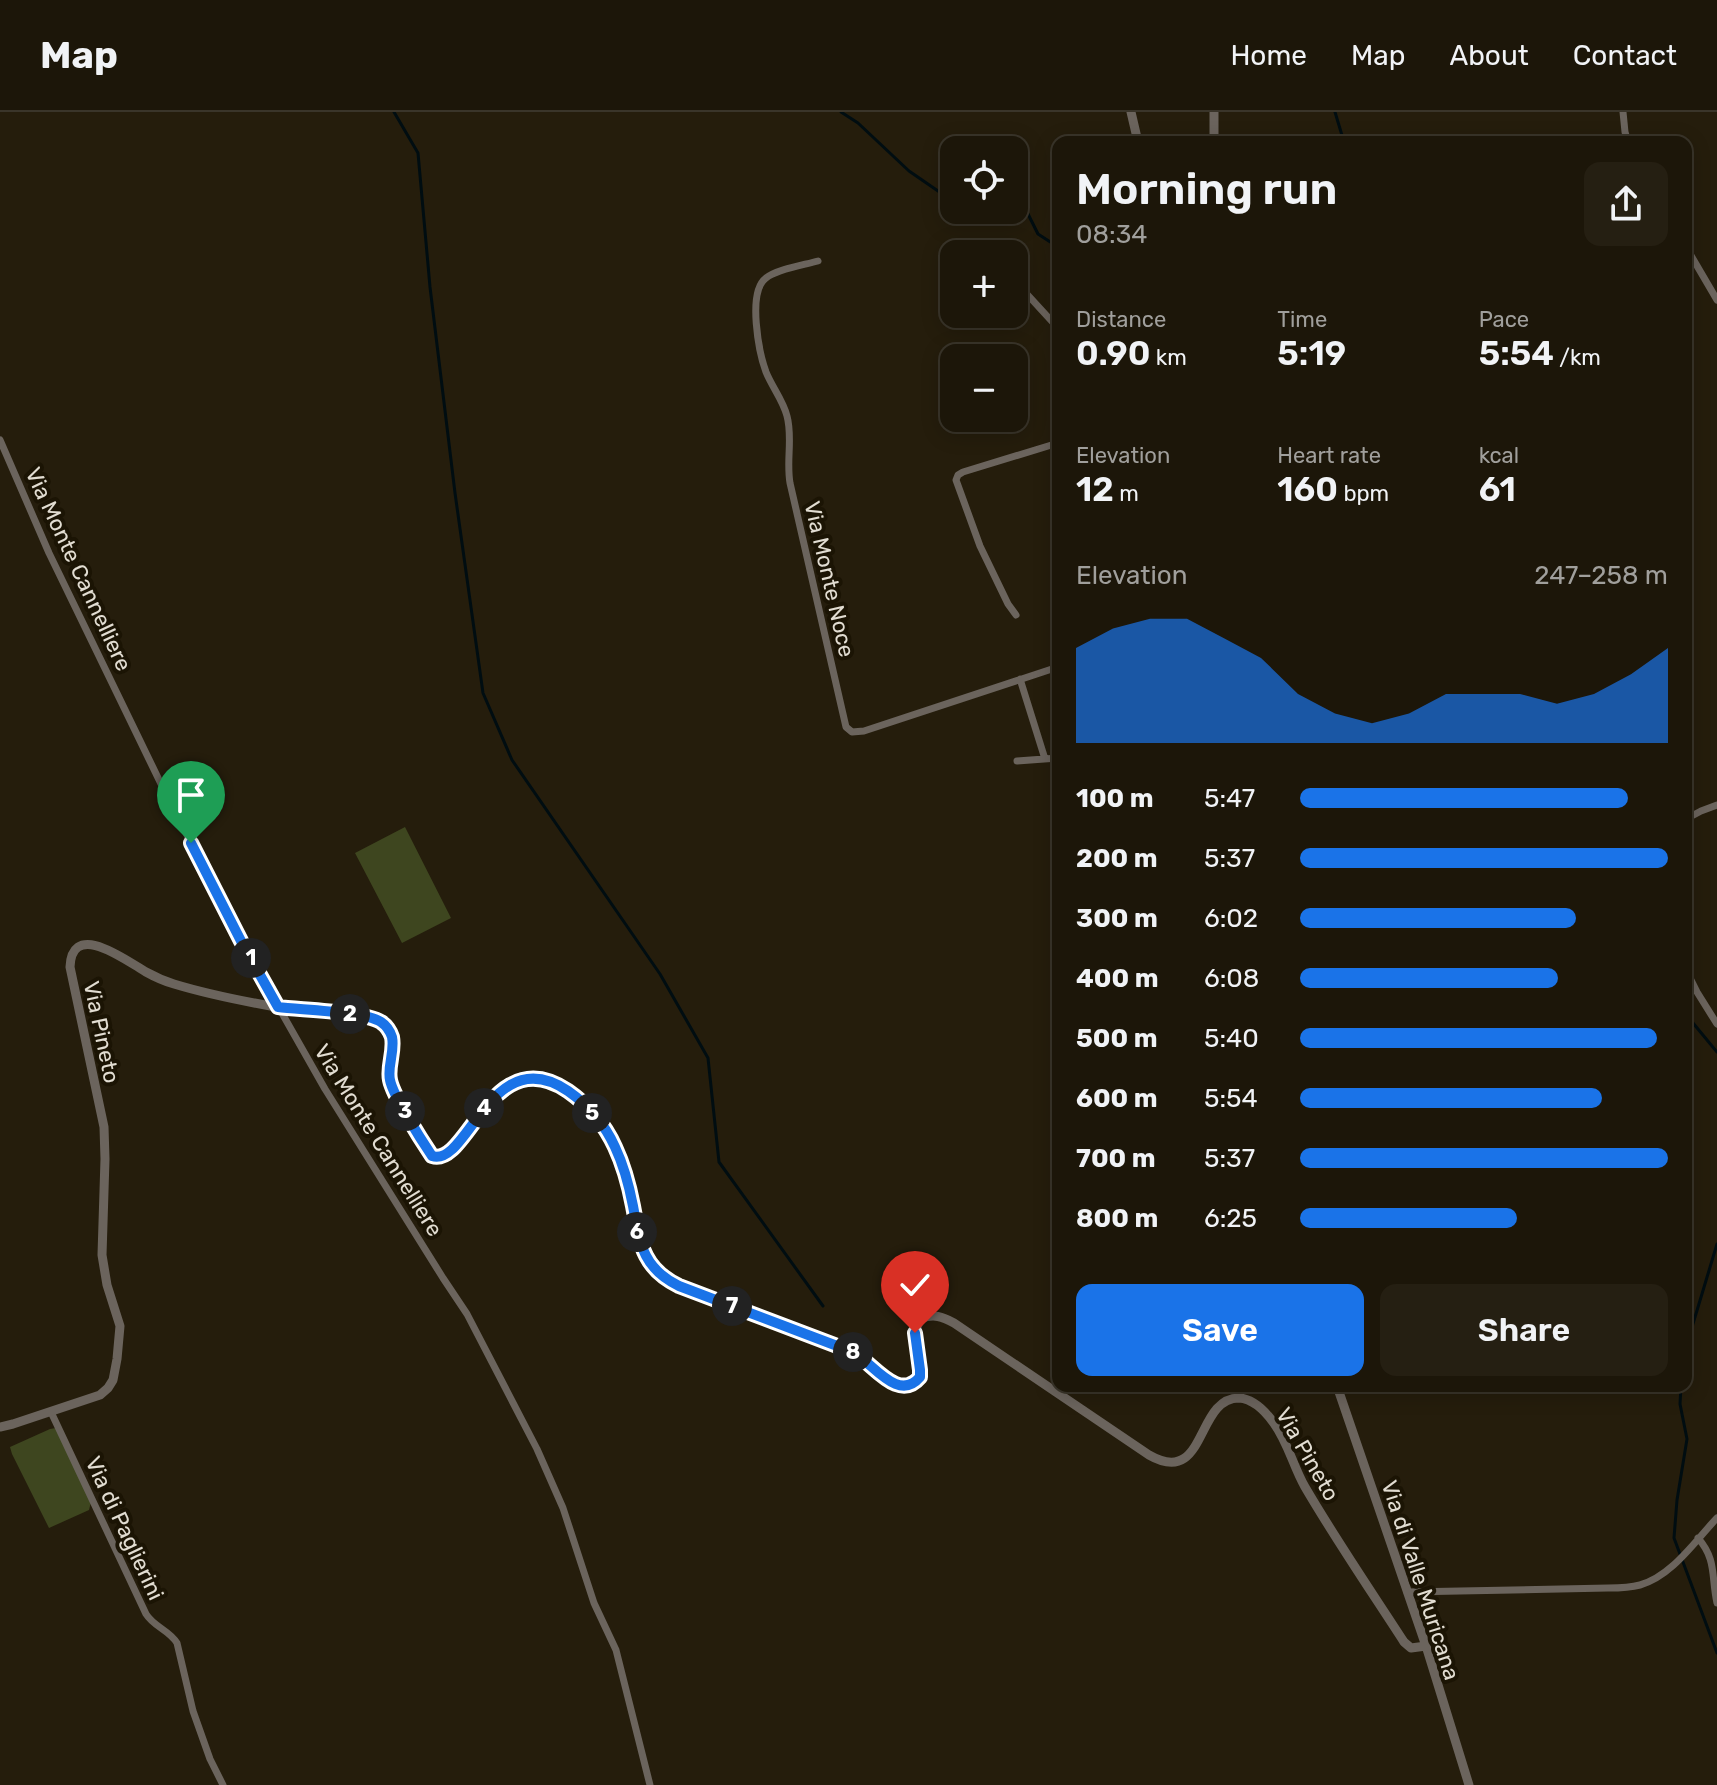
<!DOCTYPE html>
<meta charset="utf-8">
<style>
:root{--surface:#1c1609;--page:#251f12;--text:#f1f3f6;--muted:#a09f9c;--line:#3a352a;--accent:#1a73e8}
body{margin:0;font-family:Rubik,sans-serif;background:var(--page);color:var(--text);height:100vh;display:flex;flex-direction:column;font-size:30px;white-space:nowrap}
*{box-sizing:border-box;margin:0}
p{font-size:26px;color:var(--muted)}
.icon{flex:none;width:44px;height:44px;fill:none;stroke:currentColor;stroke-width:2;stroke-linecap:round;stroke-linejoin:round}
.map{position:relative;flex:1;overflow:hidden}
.details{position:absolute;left:1052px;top:24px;width:640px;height:1256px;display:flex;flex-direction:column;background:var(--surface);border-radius:16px;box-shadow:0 4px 20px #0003,0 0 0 2px var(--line)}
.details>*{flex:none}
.buttons{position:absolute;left:940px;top:24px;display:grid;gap:16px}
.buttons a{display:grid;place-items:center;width:88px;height:88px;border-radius:16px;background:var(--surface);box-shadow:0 4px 20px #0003,0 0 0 2px var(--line);font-size:40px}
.pin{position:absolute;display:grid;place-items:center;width:68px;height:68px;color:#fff;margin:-82px -34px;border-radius:50% 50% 50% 0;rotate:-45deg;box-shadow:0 0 8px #0007}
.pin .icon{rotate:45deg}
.km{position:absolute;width:40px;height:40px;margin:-20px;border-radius:50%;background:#222;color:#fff;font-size:22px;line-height:40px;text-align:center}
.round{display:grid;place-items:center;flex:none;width:84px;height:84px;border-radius:16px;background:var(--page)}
.head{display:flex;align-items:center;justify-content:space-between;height:136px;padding:0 24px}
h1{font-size:44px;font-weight:600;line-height:60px}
.stats{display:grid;grid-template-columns:repeat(3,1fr);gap:12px;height:136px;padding:8px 24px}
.stats div{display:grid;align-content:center}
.stats b{font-size:34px;font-weight:600}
.stats small{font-size:22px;font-weight:400}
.stats p{font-size:22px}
.chart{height:224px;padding:16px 24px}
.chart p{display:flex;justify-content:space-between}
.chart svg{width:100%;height:144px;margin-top:8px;fill:var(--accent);opacity:.7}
.primary-button{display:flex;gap:16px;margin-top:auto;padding:16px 24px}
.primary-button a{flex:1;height:92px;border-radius:16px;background:var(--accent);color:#fff;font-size:32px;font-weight:600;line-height:92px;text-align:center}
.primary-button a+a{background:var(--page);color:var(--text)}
ul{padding:0 24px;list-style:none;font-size:26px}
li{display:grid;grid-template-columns:128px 96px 1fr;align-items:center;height:60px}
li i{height:20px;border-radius:10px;background:var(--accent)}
header{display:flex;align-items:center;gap:48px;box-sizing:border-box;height:112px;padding:0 40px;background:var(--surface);border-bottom:2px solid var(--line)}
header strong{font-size:38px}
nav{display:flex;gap:44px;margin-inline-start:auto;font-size:28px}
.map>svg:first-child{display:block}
.green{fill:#3e461f}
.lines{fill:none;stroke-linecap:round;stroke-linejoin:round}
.stream{stroke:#000d11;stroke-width:3}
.minor{stroke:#6b645d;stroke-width:7}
.tertiary{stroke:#6b645d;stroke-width:9}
.route-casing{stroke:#fff;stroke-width:16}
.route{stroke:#1a73e8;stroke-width:10}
.labels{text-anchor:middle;stroke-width:8;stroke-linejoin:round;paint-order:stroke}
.street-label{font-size:22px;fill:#e2ddd2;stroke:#1b1404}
</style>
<header>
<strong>Map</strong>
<nav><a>Home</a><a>Map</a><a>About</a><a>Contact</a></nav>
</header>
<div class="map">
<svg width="1717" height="1673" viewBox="0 0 1717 1673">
<rect width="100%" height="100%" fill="#251d0c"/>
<path class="green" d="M 405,715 L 451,806 L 402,831 L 355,741 Z
M 56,1316 L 91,1390 L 89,1398 L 49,1416 L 12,1342 L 10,1335 L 50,1317 Z"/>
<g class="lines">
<path class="stream" d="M 394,0 L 418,41 L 430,175 L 455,381 L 483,581 L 512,648 L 660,862 L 708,946 L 719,1050 L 823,1194
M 841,0 L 858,11 L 909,59 L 954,90
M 1335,0 L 1344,30
M 1014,85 L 1024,94 L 1038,122 L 1058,135
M 1686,897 L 1693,911 L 1717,940
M 1686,1235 L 1717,1132
M 1681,1274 L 1680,1292 L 1687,1327 L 1677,1388 L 1674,1426 L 1717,1541"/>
<path class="minor" d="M 1623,0 L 1625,20 L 1628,30
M 948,134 L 978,142
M 1686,135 L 1717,188
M 818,149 C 804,153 777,157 766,166 C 747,180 759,241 766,260 C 772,275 783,288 787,304 C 793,326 786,348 790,371 L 846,615 L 852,620 L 864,619 L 1058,555
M 1014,168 L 1058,216
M 0,328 L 49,441 L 161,672 L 241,829 L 325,977 L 443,1166 L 467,1202 L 537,1337 L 563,1396 L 594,1491 L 616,1538 L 650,1673
M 1016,503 L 1008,492 L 980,434 L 956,368 L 958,363 L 963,360 L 1058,331
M 1020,567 L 1045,647
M 1017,649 L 1058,646
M 1686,707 L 1701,699 L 1717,693
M 1686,858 L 1697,880 L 1717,912
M 51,1300 L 146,1502 C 154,1515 169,1518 177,1531 L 193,1599 L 210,1647 L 223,1673
M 1698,1426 C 1717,1448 1711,1464 1717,1491
M 1407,1480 L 1608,1476 C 1618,1476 1629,1476 1640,1473 C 1672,1464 1695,1429 1717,1406"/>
<path class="tertiary" d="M 1131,0 L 1138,30
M 1214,30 L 1214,0
M 1337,1274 L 1426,1534 L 1469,1673
M 0,1315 L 13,1312 L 100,1283 L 108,1276 L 113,1268 L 117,1247 L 120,1214 L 107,1173 L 102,1143 L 105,1047 L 104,1015 L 70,855 C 72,807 127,849 146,860 C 155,865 164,869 174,872 C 207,882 242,889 276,895 C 301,899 367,897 384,912 C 400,926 387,948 389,965 C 391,979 423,1034 433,1045 C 456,1047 467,1017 479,1001 C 520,949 562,963 599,1010 C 616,1030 625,1056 631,1082 C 639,1123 637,1153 679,1174 L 853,1240 L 895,1273 C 905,1276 913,1274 920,1265 C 922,1245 908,1226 921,1207 C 933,1201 943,1205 954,1211 L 1149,1343 C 1207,1376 1195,1286 1239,1286 C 1253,1287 1265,1299 1273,1310 C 1288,1330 1293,1354 1305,1375 C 1336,1428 1371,1479 1404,1530 L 1411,1536 L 1426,1534"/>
</g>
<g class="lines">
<defs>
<path id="route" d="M 191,731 L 241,829 L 278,895 C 302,898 363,899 381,910 C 387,914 390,919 392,925 C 395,940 387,954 390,968 C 393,984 422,1029 432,1044 C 468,1056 491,927 568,979 C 588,993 605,1013 615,1035 C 624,1054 629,1073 633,1094 C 640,1131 642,1156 679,1174 L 853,1240 C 873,1251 898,1291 920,1265 L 920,1258 L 915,1221"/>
</defs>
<use href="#route" class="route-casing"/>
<use href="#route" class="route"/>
</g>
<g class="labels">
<g class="street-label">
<text transform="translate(79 457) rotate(65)" y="8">Via Monte Cannelliere</text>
<text transform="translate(830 467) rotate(77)" y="8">Via Monte Noce</text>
<text transform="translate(102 920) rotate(78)" y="8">Via Pineto</text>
<text transform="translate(379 1028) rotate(58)" y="8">Via Monte Cannelliere</text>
<text transform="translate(1308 1342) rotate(60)" y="8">Via Pineto</text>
<text transform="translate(125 1416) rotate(65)" y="8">Via di Paglierini</text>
<text transform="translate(1421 1468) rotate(72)" y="8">Via di Valle Muricana</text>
</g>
</g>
</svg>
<div class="buttons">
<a><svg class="icon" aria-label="locate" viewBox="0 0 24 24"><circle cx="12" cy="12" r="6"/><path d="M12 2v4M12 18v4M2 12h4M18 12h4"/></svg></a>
<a>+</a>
<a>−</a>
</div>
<div class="pin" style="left:191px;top:731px;background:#1e9e55"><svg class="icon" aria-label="arrive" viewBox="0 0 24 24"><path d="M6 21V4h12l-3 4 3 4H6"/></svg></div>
<div class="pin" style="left:915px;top:1221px;background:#d93025"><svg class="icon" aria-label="check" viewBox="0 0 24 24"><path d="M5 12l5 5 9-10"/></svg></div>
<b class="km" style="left:251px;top:846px">1</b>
<b class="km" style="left:350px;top:902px">2</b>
<b class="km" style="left:405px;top:999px">3</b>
<b class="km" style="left:484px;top:996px">4</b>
<b class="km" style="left:592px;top:1001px">5</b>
<b class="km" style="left:637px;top:1120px">6</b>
<b class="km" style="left:732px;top:1194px">7</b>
<b class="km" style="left:853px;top:1240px">8</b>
<section class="details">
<div class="head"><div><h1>Morning run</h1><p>08:34</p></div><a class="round"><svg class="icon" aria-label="share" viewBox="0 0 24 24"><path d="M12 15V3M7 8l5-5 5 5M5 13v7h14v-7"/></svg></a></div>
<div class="stats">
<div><p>Distance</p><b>0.90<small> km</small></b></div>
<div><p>Time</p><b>5:19</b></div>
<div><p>Pace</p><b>5:54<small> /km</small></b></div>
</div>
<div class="stats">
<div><p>Elevation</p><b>12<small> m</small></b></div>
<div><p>Heart rate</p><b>160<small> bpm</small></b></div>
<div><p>kcal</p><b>61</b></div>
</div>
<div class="chart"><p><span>Elevation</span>247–258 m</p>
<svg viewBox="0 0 160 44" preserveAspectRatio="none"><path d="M0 44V15L10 9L20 6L30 6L40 12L50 18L60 29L70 35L80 38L90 35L100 29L110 29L120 29L130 32L140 29L150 23L160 15V44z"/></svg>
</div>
<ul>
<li><b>100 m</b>5:47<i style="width:89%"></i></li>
<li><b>200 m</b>5:37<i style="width:100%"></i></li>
<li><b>300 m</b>6:02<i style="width:75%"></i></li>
<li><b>400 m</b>6:08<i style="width:70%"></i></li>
<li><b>500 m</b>5:40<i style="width:97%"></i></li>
<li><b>600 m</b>5:54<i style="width:82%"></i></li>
<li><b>700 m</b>5:37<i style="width:100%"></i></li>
<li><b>800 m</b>6:25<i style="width:59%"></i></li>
</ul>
<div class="primary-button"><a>Save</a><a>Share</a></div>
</section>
</div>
